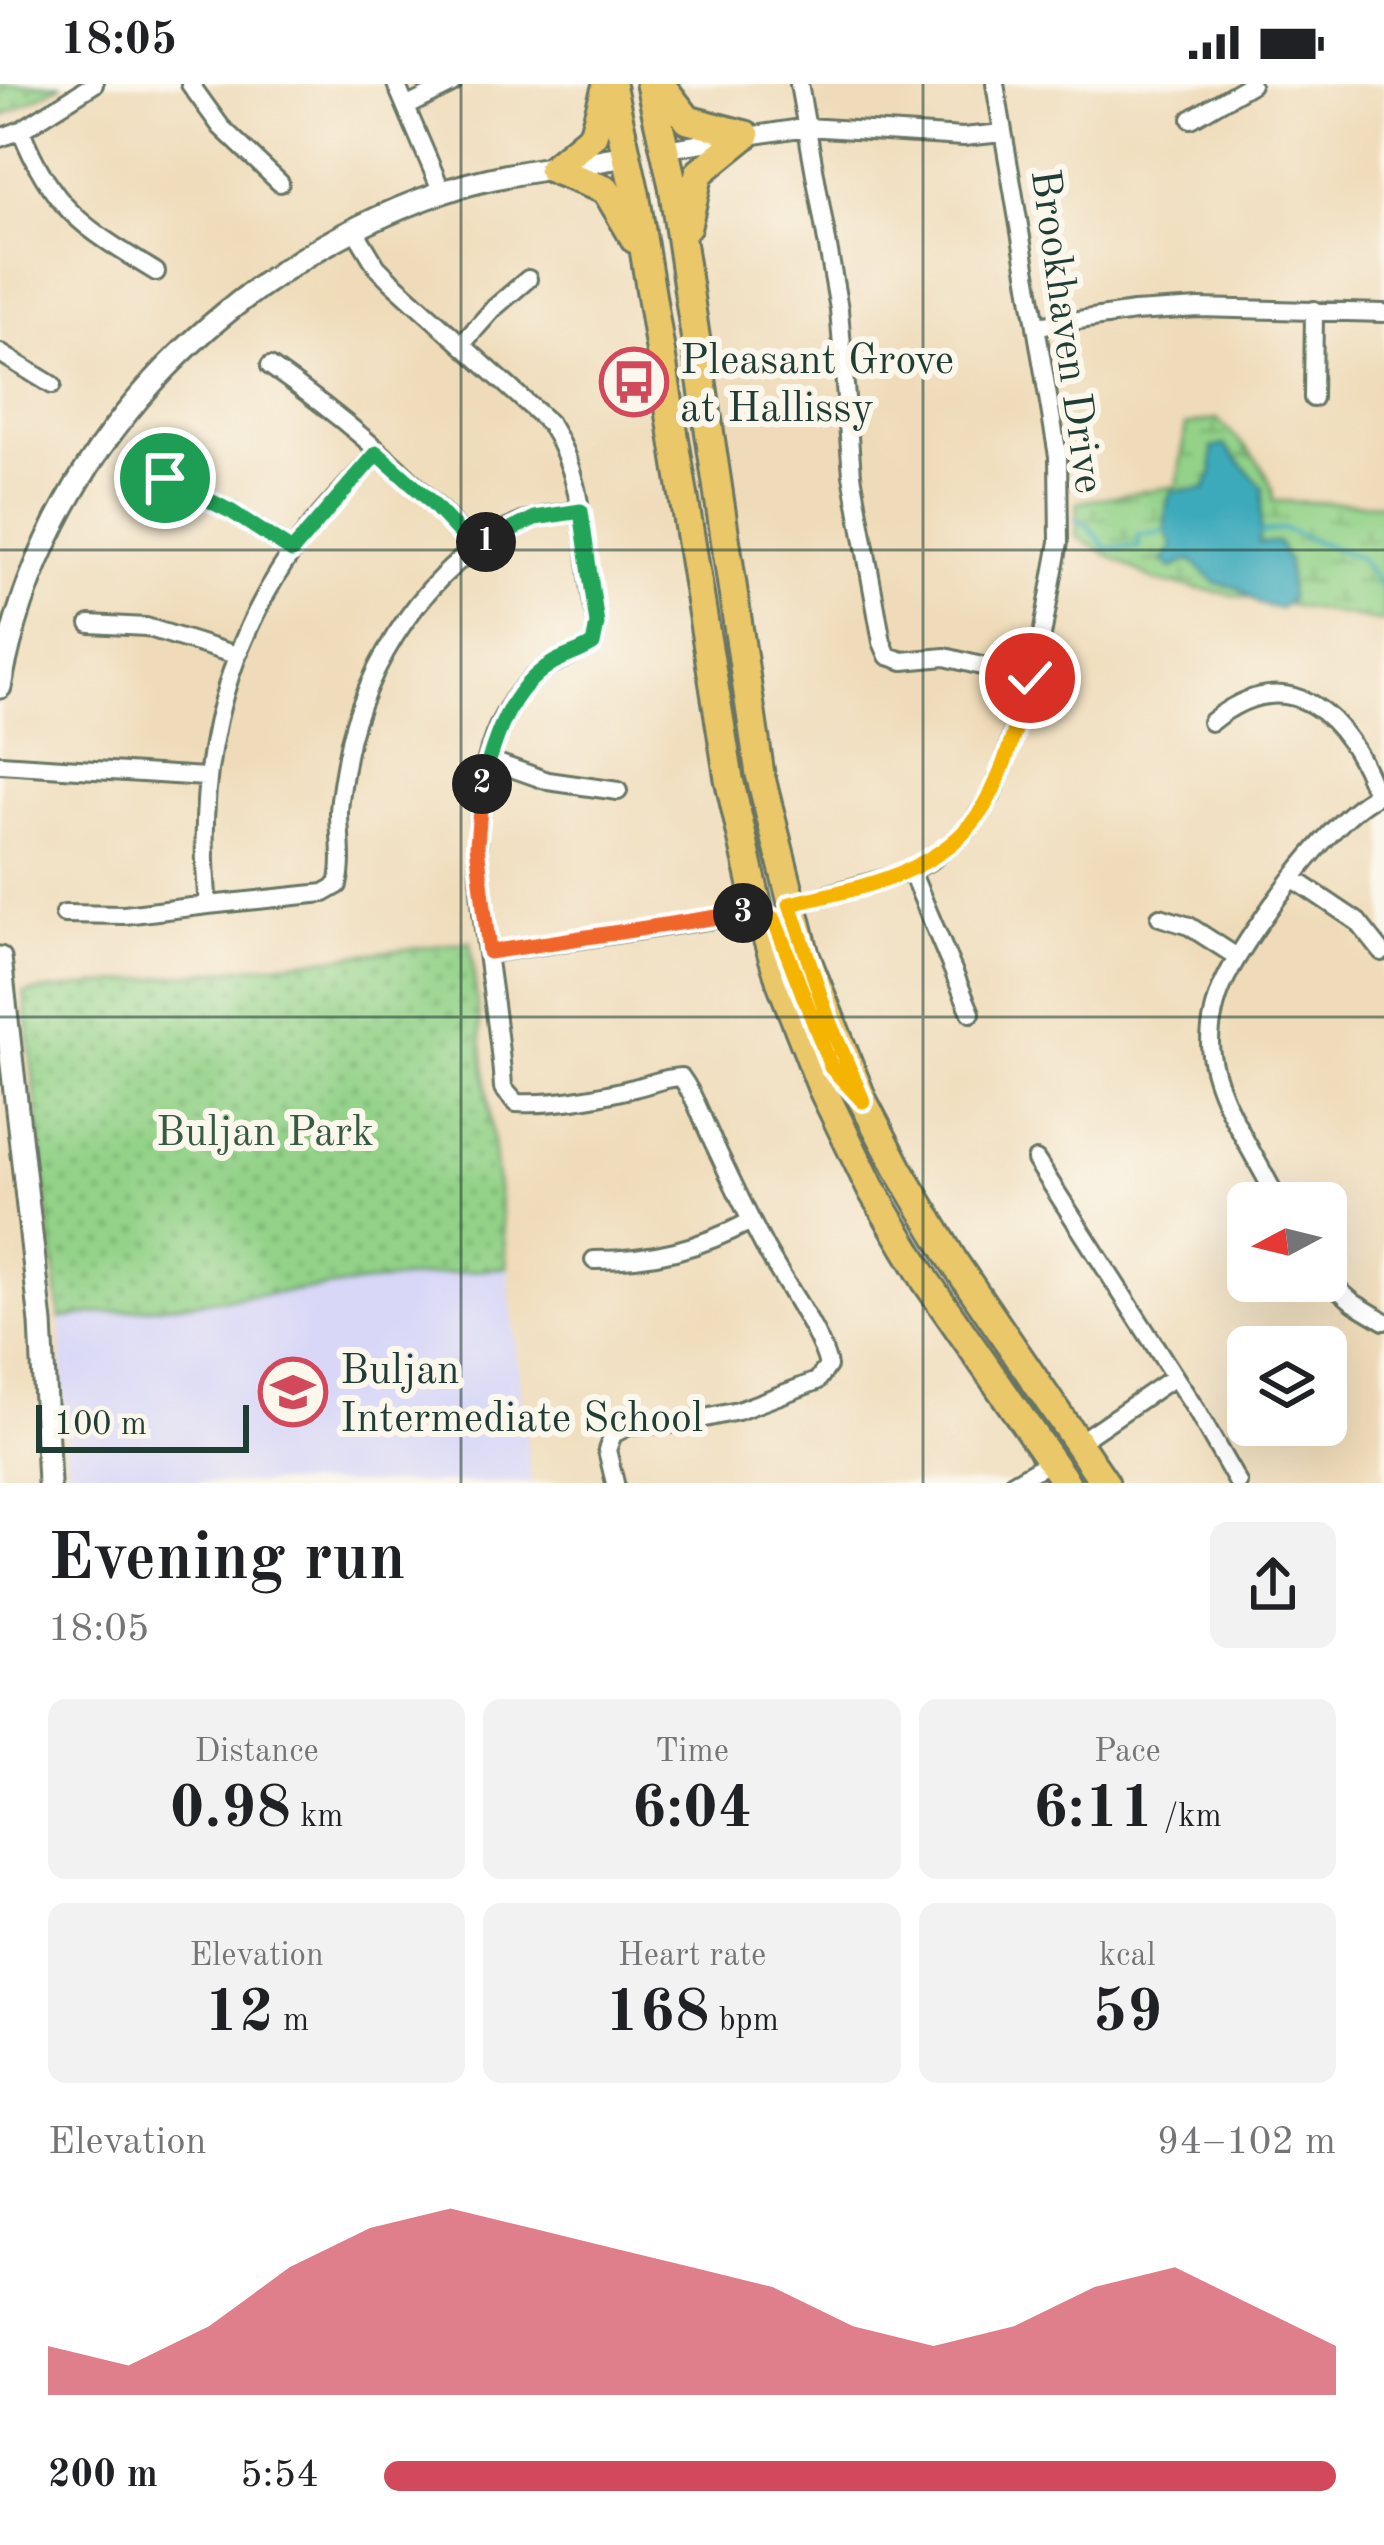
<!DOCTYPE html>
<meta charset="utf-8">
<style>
:root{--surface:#fff;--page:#f2f2f2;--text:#202124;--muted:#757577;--accent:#d1495b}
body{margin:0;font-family:"Old Standard TT",serif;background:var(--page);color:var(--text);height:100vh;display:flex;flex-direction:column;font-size:45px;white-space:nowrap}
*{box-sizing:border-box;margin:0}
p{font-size:39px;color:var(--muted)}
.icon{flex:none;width:66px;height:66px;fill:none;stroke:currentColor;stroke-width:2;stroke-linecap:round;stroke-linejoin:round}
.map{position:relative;height:1399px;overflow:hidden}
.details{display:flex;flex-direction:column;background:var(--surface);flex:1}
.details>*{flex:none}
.needle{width:78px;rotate:263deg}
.controls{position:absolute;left:1227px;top:1098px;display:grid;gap:24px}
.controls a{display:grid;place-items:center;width:120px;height:120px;border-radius:18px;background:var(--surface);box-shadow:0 12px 48px #0002;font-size:60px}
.scale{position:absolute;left:36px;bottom:30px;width:213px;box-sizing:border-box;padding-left:12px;border:6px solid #1f3d34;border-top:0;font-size:33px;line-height:42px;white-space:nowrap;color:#1f3d34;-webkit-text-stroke:9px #fbf7ec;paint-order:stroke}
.pin{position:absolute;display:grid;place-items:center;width:102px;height:102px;color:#fff;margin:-51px;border:6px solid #fff;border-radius:50%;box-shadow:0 3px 12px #0007}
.km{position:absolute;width:60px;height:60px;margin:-30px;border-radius:50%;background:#222;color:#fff;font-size:33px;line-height:60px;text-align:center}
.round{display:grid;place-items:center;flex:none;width:126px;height:126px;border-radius:18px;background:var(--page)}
.summary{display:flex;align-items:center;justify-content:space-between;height:204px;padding:0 48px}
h1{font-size:66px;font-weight:700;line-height:90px}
.figures{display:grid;grid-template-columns:repeat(3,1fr);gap:18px;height:204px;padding:12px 48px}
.figures div{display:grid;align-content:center;border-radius:18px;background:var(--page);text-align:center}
.figures b{font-size:60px;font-weight:700}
.figures small{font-size:33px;font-weight:400}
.figures p{font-size:33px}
.chart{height:336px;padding:24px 48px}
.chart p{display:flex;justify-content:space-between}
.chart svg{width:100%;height:216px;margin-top:12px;fill:var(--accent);opacity:.7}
ul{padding:0 48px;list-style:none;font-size:39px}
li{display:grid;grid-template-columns:192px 144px 1fr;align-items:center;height:90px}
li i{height:30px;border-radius:15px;background:var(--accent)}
.status{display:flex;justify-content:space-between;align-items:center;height:84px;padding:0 60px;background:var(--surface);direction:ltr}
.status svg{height:33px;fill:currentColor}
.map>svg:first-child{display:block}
.built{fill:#d8d7f8}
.wetland{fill:url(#wetland-marsh);stroke:#59885e;stroke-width:3}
.park{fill:url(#park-dots);stroke:#59885e;stroke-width:3}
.water{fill:#3daabb;stroke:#2e7478;stroke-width:3}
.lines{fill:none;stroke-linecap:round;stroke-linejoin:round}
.stream{stroke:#3daabb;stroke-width:4.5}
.minor-casing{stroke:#687463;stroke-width:22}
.tertiary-casing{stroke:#687463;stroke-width:27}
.primary-casing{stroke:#687463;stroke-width:33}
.minor{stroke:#fff;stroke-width:16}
.tertiary{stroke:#fff;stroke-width:21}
.primary{stroke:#eac769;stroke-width:27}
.split-1-casing{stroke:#fff;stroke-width:24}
.split-2-casing{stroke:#fff;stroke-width:24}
.split-3-casing{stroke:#fff;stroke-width:24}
.split-4-casing{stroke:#fff;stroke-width:24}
.split-5-casing{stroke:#fff;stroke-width:24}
.split-1{stroke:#22a559;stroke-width:15}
.split-2{stroke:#22a559;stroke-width:15}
.split-3{stroke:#f0652b;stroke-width:15}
.split-4{stroke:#f5b400;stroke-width:15}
.split-5{stroke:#f5b400;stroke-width:15}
.grid{fill:none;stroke:#1f3d34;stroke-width:3;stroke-opacity:0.55}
.labels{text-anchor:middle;stroke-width:12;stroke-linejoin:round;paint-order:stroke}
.street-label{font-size:42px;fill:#1f3d34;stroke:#fbf7ec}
.poi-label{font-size:42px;fill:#1f3d34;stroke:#fbf7ec;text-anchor:start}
.park-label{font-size:42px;fill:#365b45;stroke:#fbf7ec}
</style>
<div class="status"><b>18:05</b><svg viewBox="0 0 49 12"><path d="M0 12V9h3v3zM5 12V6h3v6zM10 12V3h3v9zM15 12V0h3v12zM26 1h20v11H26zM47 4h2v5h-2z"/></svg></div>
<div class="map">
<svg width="1384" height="1399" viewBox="0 0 1384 1399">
<defs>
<pattern id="wetland-marsh" width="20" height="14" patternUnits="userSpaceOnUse" patternTransform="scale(3)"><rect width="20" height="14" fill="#93d288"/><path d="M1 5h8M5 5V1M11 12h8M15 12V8" fill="none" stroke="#77ac70"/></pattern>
<pattern id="park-dots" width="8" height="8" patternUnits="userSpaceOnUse" patternTransform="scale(3)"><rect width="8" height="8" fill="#93d288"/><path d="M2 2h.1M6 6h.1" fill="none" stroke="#77ac70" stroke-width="1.8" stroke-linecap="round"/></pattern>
</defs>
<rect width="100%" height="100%" fill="#fbf7ec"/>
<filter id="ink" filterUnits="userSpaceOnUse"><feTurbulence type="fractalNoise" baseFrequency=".00833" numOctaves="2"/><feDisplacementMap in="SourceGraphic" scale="24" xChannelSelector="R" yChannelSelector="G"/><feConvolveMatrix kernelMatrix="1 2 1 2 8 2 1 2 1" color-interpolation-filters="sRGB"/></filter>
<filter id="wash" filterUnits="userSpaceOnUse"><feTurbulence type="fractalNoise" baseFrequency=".004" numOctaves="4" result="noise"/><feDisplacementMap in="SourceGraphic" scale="48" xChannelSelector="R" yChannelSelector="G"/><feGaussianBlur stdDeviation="2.7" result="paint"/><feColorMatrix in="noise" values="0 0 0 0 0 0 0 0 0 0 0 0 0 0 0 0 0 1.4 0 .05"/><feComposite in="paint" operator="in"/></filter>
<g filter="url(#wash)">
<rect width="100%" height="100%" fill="#efdbb9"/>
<path class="built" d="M 507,1183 L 531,1399 L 68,1399 L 60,1234 Z"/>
<path class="wetland" d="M 1217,335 C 1239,358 1274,384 1273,417 L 1384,420 L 1384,538 L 1155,497 L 1076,453 L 1078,418 L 1177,402 L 1186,341 Z"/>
<path class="park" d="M 0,0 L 62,0 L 0,34 Z
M 470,858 L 507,1183 L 60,1234 L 24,909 Z"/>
<path class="water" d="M 1224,361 L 1263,404 L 1259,459 L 1278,458 L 1288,478 L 1290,516 L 1279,525 L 1259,520 L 1238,504 L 1216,499 L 1190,476 L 1172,484 L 1162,477 L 1173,462 C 1162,445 1164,426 1171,407 L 1205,405 L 1213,388 L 1212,364 Z"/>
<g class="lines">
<path class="stream" d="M 1075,435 L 1088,441 L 1106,464 L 1139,463 L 1138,452 L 1166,447
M 1260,449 L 1283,445 L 1358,473 L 1384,505"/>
</g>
</g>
<g filter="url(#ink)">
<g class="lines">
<defs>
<path id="minor" d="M 190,0 L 221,43 L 280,99
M 396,0 L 442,108
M 799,0 L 839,225 L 852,391 L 882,558 L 888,572 L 903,577 L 945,573 L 1030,594
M 408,22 L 452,0
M 1191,35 L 1251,0
M 21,46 C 52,126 86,145 156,188
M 0,54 L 21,46 L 94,0
M 665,65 L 807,43 L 963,53 L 1003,49
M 354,145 L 377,183 L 393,199 L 549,339 C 589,400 581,471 597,540 L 593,560 C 572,573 548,578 530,596 C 435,690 498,887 503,1004 L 516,1019 C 552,1021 598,1013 634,1004 C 651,1000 663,994 681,993 C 695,1012 700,1030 710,1051 C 727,1087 744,1124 763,1160 C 780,1193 822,1250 828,1282 L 817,1297 L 738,1327 L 681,1339 L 629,1342 L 613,1350 L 607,1366 L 615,1399
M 1037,242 L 1134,228 L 1199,224 L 1384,229
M 462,260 L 494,224 L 528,195
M 0,269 L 52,301
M 270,282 C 343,333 417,396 475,465
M 1313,314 L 1314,226
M 377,369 C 348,401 316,432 292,468 C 219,573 195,695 208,821 L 324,809 L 338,801 C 344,777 339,753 339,728 C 340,709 344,690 347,672 C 363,582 431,476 518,440 C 538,431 560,429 581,427
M 165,394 L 232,428 L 292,467
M 90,540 L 146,543 L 236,571
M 1211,638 C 1290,574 1348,632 1376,710
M 489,676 L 548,697 L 618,707
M 0,680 L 205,693
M 911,787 L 971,929
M 1294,795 L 1358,838 L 1382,868
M 790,821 L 911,787 L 933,775 L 967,746 L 991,712 L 1002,685 L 1041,557 L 1059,458 L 1058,372 L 995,0
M 64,830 L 124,831 L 208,821
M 1160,833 L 1189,842 L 1237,873
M 489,869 L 759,828
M 1036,1076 L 1196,1326 L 1238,1399
M 1279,1119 C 1257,1072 1211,1010 1210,959 C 1210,939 1216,914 1225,896 C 1246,852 1338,721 1384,709
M 594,1176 C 654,1176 698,1165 751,1137
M 1326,1195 L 1354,1219 L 1384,1237
M 1079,1358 L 1174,1293
M 1013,1399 L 1051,1377"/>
<path id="tertiary" d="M 0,603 C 43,369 220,186 440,109 C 500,88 565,83 627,72
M 0,874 L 41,1239 L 49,1399"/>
<path id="primary" d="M 611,0 L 635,109 L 729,695 L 759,828 L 780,896 L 822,1004 L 870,1103 L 926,1197 L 1066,1399
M 650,0 L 673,102 L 760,690 L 805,871 L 863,1017 L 899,1086 L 954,1178 L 1105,1399
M 660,0 L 688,36 L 746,51
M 552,85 L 606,106 L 635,155
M 552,85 L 593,51 L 607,0
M 687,142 L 699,89 L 746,51"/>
</defs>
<use href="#minor" class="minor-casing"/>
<use href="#tertiary" class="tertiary-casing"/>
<use href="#primary" class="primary-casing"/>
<use href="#minor" class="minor"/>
<use href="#tertiary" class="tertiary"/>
<use href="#primary" class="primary"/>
</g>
</g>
<g class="lines" filter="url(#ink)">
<defs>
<path id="split-1" d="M 165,394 L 232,428 L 292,467 L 377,369 L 426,413 L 475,465 L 486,458"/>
<path id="split-2" d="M 482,700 C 495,655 508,607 551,580 C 564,572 579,569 593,560 L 597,540 L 581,427 L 535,434 L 486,458"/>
<path id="split-3" d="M 482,700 L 477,761 L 489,868 L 743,829"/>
<path id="split-4" d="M 743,829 L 759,828 L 774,835 L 831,983 L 863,1017 L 828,935 L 797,841"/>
<path id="split-5" d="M 797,841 L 790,820 C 867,802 955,787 992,708 C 1009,672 1019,632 1030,594"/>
</defs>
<use href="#split-1" class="split-1-casing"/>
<use href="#split-2" class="split-2-casing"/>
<use href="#split-3" class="split-3-casing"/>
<use href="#split-4" class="split-4-casing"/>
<use href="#split-5" class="split-5-casing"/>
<use href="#split-1" class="split-1"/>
<use href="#split-2" class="split-2"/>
<use href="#split-3" class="split-3"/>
<use href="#split-4" class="split-4"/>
<use href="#split-5" class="split-5"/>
</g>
<path class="grid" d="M 461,0 L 461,1399M 923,0 L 923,1399M 0,466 L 1384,466M 0,933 L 1384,933"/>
<defs>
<symbol id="bus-ring" viewBox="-11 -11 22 22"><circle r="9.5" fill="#fbf7ec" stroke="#d1495b" stroke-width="1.5"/><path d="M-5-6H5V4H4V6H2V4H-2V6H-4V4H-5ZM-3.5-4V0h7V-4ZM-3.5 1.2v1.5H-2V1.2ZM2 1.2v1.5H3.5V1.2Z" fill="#d1495b"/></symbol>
<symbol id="school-ring" viewBox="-11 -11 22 22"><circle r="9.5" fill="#fbf7ec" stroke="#d1495b" stroke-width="1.5"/><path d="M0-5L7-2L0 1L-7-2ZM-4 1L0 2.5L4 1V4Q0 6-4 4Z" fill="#d1495b"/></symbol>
</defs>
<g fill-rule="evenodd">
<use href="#bus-ring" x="596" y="260" width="76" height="76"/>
<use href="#school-ring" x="255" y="1270" width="76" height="76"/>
</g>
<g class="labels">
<g class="street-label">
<text transform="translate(1069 247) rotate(82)" y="15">Brookhaven Drive</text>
</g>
<g class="poi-label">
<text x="680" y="289">Pleasant Grove<tspan x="680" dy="48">at Hallissy</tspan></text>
<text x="340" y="1299">Buljan<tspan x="340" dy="48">Intermediate School</tspan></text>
</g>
<g class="park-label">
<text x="265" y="1061">Buljan Park</text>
</g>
</g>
</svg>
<div class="controls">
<a><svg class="needle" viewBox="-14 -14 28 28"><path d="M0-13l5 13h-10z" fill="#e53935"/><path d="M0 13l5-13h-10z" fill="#757577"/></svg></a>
<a><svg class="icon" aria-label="layers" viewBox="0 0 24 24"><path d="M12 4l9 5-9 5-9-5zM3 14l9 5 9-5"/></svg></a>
</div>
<div class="scale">100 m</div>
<div class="pin" style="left:165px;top:394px;background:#1e9e55"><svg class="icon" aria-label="arrive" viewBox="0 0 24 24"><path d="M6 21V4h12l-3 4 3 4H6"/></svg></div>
<div class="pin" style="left:1030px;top:594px;background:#d93025"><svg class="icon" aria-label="check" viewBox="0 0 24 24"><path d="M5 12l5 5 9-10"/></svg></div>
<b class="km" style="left:486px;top:458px">1</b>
<b class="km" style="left:482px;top:700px">2</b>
<b class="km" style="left:743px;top:829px">3</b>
</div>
<section class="details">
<div class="summary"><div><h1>Evening run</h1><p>18:05</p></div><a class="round"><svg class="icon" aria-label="share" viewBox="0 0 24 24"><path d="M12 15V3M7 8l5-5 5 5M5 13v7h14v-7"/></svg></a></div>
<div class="figures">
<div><p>Distance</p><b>0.98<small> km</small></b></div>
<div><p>Time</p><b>6:04</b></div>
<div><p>Pace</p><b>6:11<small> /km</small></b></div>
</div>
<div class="figures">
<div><p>Elevation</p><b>12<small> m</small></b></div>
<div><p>Heart rate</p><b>168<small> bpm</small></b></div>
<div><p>kcal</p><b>59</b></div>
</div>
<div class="chart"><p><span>Elevation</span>94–102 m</p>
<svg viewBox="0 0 160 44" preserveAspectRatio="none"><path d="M0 44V34L10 38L20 30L30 18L40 10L50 6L60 10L70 14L80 18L90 22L100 30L110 34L120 30L130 22L140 18L150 26L160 34V44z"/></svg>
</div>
<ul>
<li><b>200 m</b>5:54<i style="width:100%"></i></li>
</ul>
</section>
